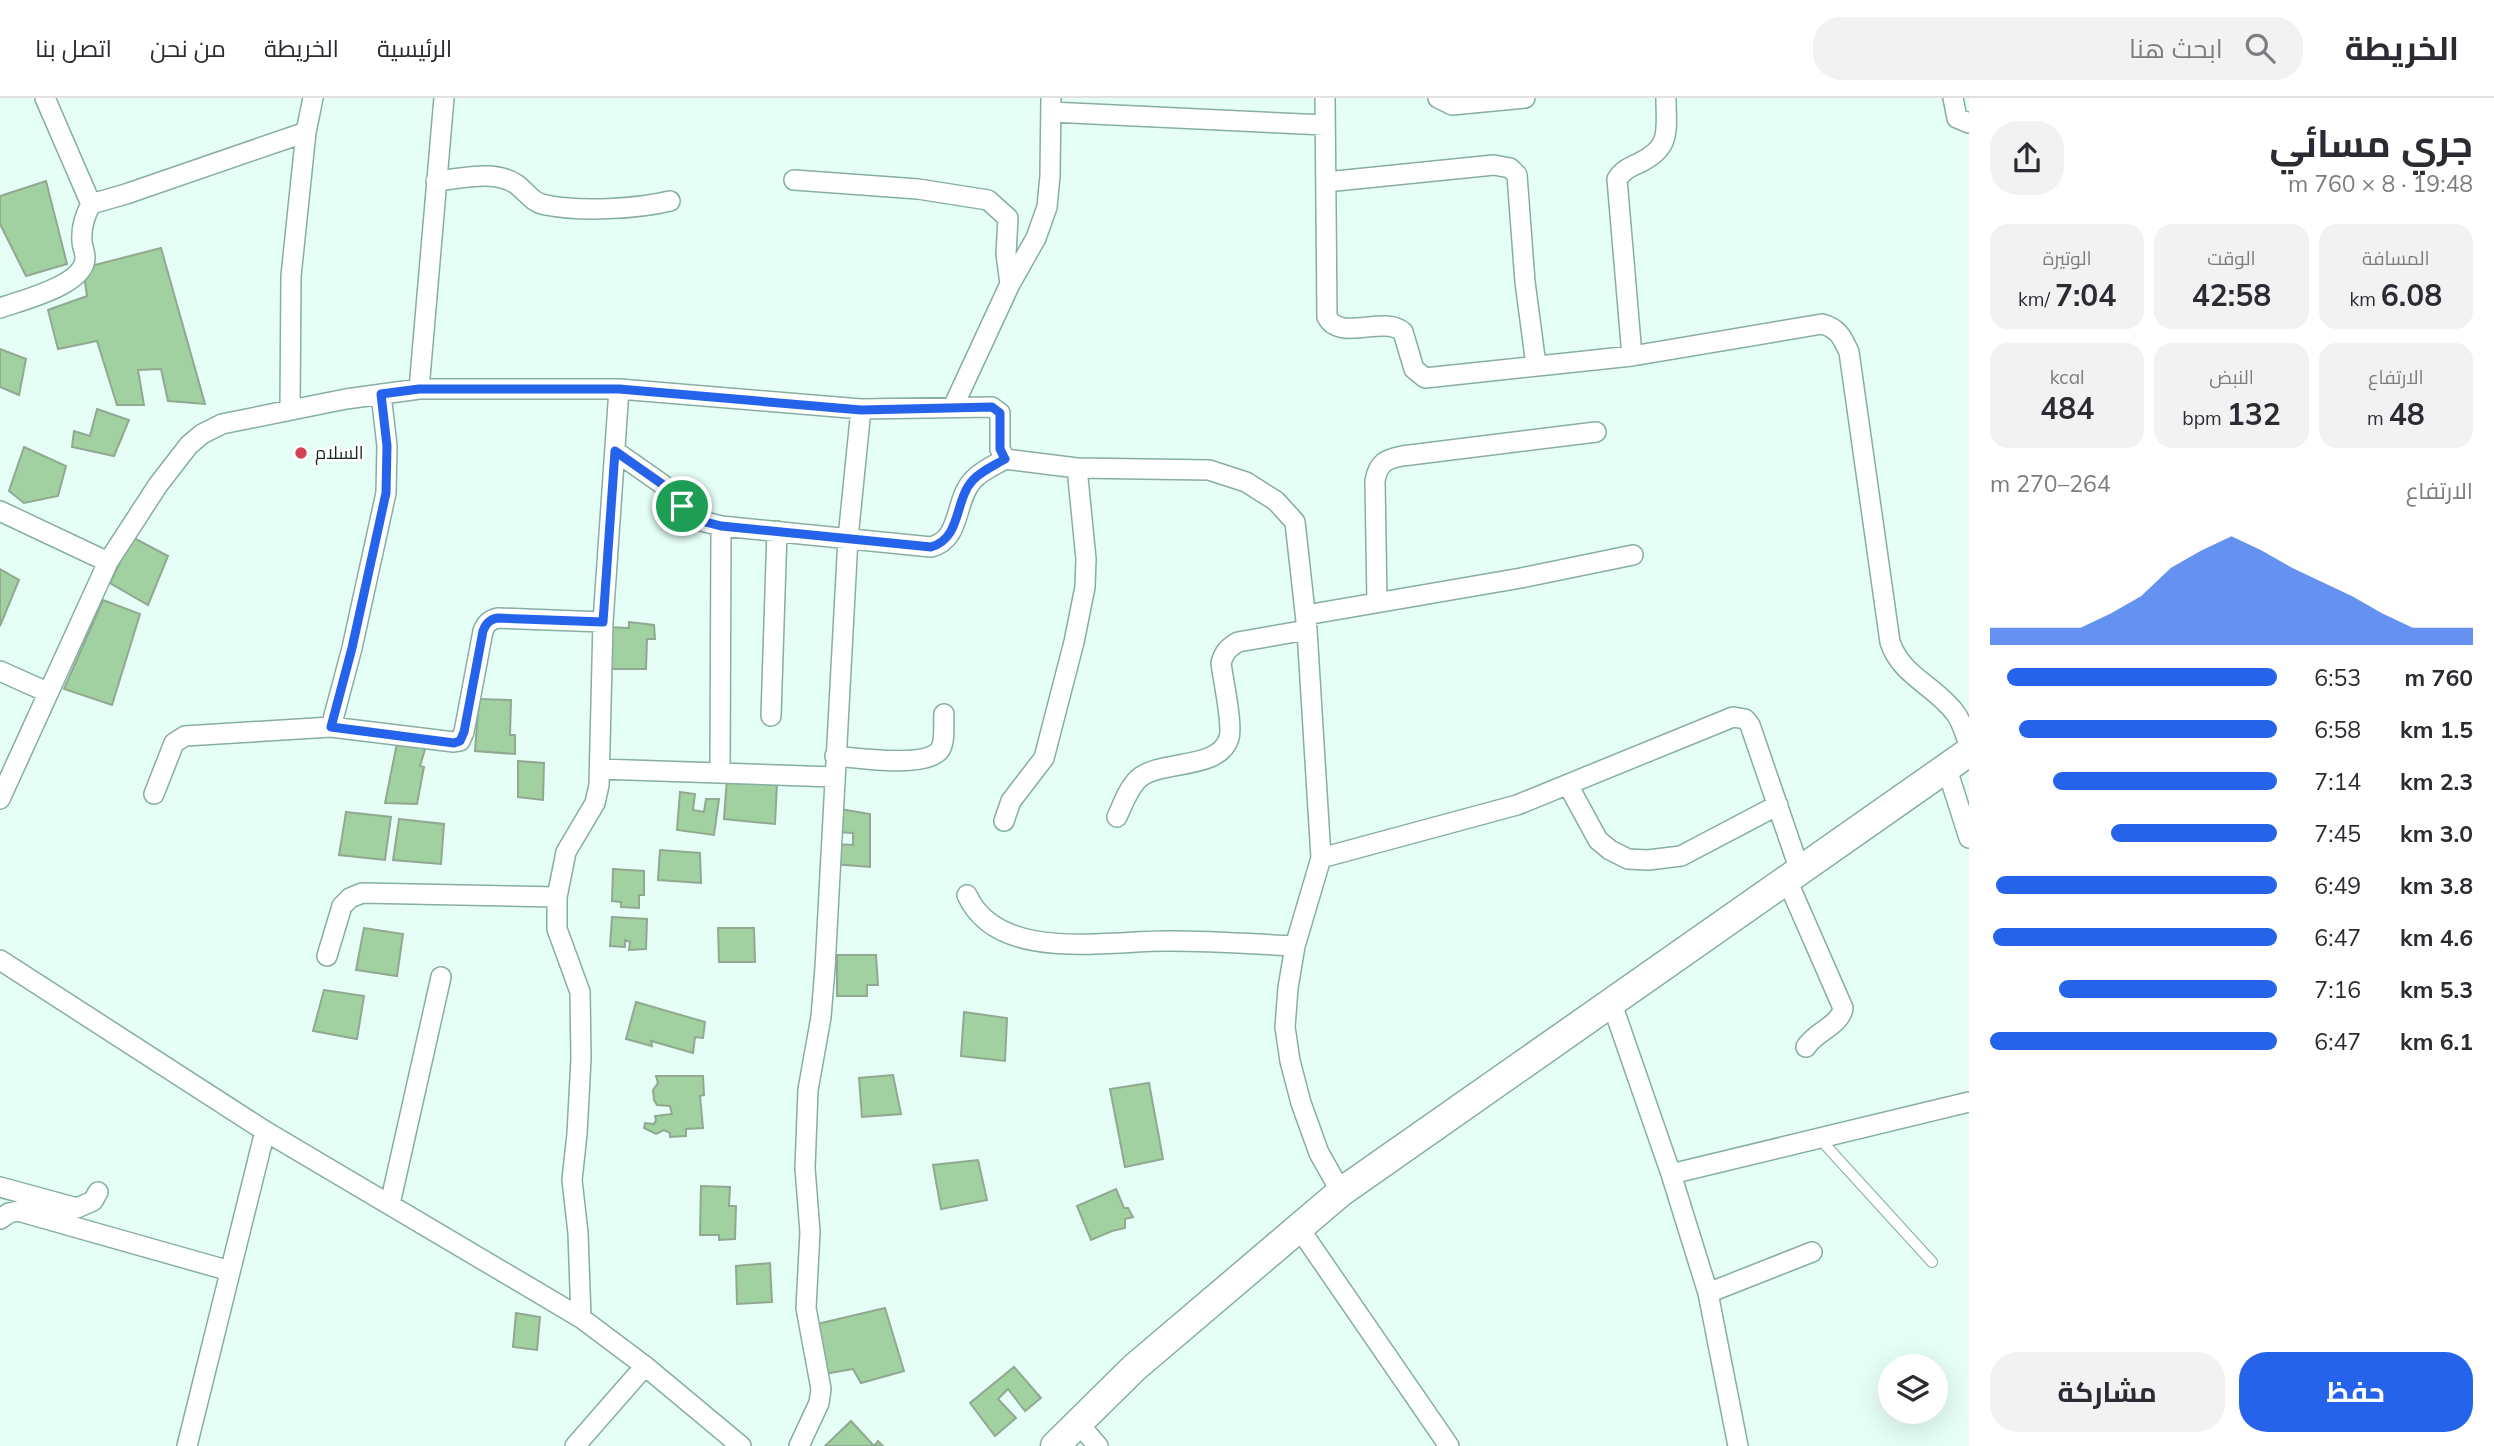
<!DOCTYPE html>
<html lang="ar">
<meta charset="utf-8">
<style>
:root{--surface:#fff;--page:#f2f2f3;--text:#2b2b33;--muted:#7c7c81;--line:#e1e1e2;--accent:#2563eb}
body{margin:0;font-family:Mulish,Cairo,sans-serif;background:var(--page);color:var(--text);direction:rtl;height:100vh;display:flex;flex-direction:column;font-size:26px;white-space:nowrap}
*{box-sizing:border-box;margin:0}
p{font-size:23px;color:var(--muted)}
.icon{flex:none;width:38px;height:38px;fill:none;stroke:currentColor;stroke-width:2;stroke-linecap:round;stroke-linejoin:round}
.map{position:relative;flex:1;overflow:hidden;direction:ltr}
.side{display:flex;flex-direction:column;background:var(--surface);width:525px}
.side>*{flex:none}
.tools{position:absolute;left:1878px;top:1256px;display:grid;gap:14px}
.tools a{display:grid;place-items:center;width:70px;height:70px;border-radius:50%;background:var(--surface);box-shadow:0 7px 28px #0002;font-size:35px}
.pin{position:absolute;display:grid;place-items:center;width:60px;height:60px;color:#fff;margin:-30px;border:4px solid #fff;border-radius:50%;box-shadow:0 2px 7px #0007}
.round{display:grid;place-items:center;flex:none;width:74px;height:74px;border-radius:28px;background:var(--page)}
.headline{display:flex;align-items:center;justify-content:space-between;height:119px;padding:0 21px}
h1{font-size:38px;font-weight:700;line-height:52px}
.metrics{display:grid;grid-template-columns:repeat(3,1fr);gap:10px;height:119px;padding:7px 21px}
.metrics div{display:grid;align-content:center;border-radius:18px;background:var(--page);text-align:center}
.metrics b{font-size:30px;font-weight:700}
.metrics small{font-size:19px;font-weight:400}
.metrics p{font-size:19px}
.chart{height:196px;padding:14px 21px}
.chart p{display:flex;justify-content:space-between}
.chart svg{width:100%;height:126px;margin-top:7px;fill:var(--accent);opacity:.7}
.action{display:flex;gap:14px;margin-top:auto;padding:14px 21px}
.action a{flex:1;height:80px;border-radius:28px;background:var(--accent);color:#fff;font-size:28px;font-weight:700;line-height:80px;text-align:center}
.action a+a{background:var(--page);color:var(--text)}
ul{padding:0 21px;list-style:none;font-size:23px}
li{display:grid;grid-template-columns:112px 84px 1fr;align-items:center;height:52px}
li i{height:18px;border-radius:9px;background:var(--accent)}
header{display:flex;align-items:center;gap:42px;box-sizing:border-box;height:98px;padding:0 35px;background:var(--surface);border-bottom:2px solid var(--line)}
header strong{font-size:33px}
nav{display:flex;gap:38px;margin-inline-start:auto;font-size:24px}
.search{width:490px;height:63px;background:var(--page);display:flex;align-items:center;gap:18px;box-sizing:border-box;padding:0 24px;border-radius:28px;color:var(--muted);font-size:26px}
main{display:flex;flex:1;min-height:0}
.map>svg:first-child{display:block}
.building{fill:#a1d0a1;stroke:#90a990;stroke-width:2}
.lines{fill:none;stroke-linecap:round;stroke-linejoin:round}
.lane-casing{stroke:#86aea3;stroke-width:12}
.street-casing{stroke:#86aea3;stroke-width:22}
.secondary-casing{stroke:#86aea3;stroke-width:31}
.lane{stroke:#fff;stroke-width:10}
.street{stroke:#fff;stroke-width:19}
.secondary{stroke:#fff;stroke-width:28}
.route-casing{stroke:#fff;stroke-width:14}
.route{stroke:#2563eb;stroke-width:9}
.poi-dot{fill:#d24252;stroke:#fff;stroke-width:2.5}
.labels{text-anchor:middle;stroke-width:5;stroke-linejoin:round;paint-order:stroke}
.poi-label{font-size:18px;fill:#182824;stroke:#fff;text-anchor:start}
</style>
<header>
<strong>الخريطة</strong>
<div class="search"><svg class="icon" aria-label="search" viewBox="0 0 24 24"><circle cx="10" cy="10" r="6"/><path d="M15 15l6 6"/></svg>ابحث هنا</div>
<nav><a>الرئيسية</a><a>الخريطة</a><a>من نحن</a><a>اتصل بنا</a></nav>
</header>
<main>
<section class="side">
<div class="headline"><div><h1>جري مسائي</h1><p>19:48 · 8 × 760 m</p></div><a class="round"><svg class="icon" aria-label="share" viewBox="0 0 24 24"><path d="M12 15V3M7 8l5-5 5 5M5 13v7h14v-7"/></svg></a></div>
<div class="metrics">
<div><p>المسافة</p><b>6.08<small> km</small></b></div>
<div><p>الوقت</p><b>42:58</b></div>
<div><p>الوتيرة</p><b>7:04<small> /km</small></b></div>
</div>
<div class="metrics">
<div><p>الارتفاع</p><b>48<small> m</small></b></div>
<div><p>النبض</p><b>132<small> bpm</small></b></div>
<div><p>kcal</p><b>484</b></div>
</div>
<div class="chart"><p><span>الارتفاع</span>264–270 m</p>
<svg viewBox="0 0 160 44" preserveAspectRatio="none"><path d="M0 44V38L10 38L20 38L30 38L40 33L50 27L60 17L70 11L80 6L90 11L100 17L110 22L120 27L130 33L140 38L150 38L160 38V44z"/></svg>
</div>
<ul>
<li><b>760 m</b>6:53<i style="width:94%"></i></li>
<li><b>1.5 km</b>6:58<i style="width:90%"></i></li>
<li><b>2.3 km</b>7:14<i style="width:78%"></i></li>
<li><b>3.0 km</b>7:45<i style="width:58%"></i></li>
<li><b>3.8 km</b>6:49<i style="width:98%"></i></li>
<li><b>4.6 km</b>6:47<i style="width:99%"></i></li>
<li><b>5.3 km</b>7:16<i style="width:76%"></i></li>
<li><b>6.1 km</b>6:47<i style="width:100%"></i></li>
</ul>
<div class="action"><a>حفظ</a><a>مشاركة</a></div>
</section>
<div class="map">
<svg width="1969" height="1348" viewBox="0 0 1969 1348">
<rect width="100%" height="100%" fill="#e5fef6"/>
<path class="building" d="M 46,83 L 67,166 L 26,178 L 0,126 L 0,98 Z
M 161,150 L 205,306 L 168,303 L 161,271 L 138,272 L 144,307 L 117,307 L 97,243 L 58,251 L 48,212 L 87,198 L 83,170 Z
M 0,251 L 26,261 L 19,297 L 0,289 Z
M 97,311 L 129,322 L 114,358 L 72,349 L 74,333 L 90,338 Z
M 24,349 L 66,368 L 58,398 L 24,405 L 9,393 Z
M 132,439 L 168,458 L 148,507 L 110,485 Z
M 0,471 L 19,482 L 0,528 Z
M 103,502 L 140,516 L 112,607 L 64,591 Z
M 629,524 L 654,527 L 655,541 L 647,541 L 646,571 L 605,571 L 607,529 L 629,530 Z
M 479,601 L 511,602 L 510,637 L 515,637 L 515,656 L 475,653 Z
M 398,640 L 427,645 L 420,668 L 424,669 L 417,706 L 385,705 Z
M 518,663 L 544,665 L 543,702 L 518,699 Z
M 727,680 L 777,685 L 775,726 L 724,721 Z
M 680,694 L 695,696 L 693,712 L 704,714 L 706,701 L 719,701 L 714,737 L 677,732 Z
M 840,711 L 870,716 L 870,769 L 833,766 L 835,746 L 853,747 L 853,735 L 836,734 Z
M 346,714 L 391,719 L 385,762 L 339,757 Z
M 399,721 L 444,726 L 441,766 L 393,762 Z
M 660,752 L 700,755 L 701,785 L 658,782 Z
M 613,771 L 644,773 L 644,797 L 639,797 L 639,810 L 621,809 L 621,804 L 612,803 Z
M 612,819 L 647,821 L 646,851 L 629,852 L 630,844 L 625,842 L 625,849 L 610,848 Z
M 364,830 L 403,836 L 397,878 L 356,872 Z
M 718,830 L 754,830 L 755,864 L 719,864 Z
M 837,857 L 876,857 L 878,887 L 867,887 L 867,898 L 837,898 Z
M 324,892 L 364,898 L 357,941 L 313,933 Z
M 636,904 L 705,924 L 703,940 L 695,939 L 693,955 L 651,943 L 652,948 L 626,941 Z
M 964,914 L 1007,920 L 1005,963 L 961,958 Z
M 893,977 L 901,1016 L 862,1019 L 859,980 Z
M 656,978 L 703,978 L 704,997 L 700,998 L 703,1030 L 686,1031 L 686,1038 L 670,1039 L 670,1035 L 664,1032 L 656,1036 L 644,1030 L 645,1025 L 654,1026 L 656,1022 L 655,1018 L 672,1016 L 670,1008 L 657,1007 L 654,1002 L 653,992 L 658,985 Z
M 1149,985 L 1163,1061 L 1125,1069 L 1110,991 Z
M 978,1062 L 987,1102 L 941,1111 L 933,1067 Z
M 701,1088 L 730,1089 L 729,1108 L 736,1108 L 735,1141 L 719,1142 L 719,1137 L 700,1137 Z
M 1116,1091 L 1124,1110 L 1128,1110 L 1133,1119 L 1125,1121 L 1125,1130 L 1112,1133 L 1091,1142 L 1077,1108 Z
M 770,1165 L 772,1204 L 737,1206 L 736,1168 Z
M 885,1210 L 904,1273 L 861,1285 L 853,1271 L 824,1276 L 813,1227 Z
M 516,1215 L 540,1219 L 537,1252 L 513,1249 Z
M 1014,1269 L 1041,1300 L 1025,1313 L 1008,1291 L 998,1301 L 1016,1320 L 995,1338 L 970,1305 Z
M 851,1323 L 874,1348 L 878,1343 L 883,1348 L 825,1348 Z"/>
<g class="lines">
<defs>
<path id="lane" d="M 1819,1040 L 1932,1164"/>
<path id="street" d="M 45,0 L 91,106
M 1325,0 L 1327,219 C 1340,244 1384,217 1403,234 L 1414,271 L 1425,280 L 1632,258 L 1822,226 C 1838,230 1842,239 1849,254 L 1890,544 C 1901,578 1936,588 1956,616 C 1962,624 1965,637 1969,646
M 1438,0 L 1452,7 L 1525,0
M 1953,0 L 1957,20 L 1969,25
M 1051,14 L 1325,27
M 794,82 L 918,91 L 988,102 L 1008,120 L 1006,156 L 1010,186
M 436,83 C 460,81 494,71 516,86 C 527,94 532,105 546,107 C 580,114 637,111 670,103
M 1326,84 L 1494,67 L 1510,70 L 1517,77 L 1525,184 L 1536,267
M 91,106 L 126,96 L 306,34 L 313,0
M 0,210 C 22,202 86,187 85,159 C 85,154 82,148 82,143 C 81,130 85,117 91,106
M 1632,258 L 1617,81 C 1623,72 1630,69 1639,65 C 1672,49 1666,33 1666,0
M 419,291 L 444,0
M 953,309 L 1010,186 L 1036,140 L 1047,109 L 1050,78 L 1051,0
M 290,311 L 291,178 L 306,34
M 615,353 L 662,386 L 680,403 L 685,417 L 694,421 L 721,428 L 931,449 C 962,441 954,402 973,382 C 981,373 995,367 1005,361 L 1077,370 L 1209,372 L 1246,384 L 1276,403 L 1295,424 L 1307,532 L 1321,760 L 1295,848 L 1288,890 L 1285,929 L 1290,963 L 1301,1005 L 1319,1055 L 1341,1094
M 0,413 L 108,464
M 1377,504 L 1375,383 C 1378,365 1386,361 1402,358 L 1596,334
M 1306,517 L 1521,480 L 1633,457
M 0,573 L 47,594
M 771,618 L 777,433
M 331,629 L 352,550 L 386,395 L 387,348 L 381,296
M 835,658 C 857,660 923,670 939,653 C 946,645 943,626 944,616
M 600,671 L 834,679
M 1947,671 L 1969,740
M 720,675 L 721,428
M 1568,687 L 1598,742 L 1610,752 L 1628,761 L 1648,762 L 1681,758 L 1778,707
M 154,696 L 174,645 L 185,638 L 331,629 L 454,644 L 460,643 L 464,634 L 483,533 C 486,525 490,522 498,520 L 603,524
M 0,701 L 108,464 L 158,387 L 189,347 L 202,336 L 222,326 L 346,301 L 419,291 L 619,291 L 861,311 L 992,309 L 1000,315 L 1000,351 L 1005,361
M 1117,719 C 1123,706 1128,691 1138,681 C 1160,661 1219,673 1229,640 C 1233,626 1223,582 1221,565 C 1224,554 1228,550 1238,544 L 1307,532
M 1004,723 L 1011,703 L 1044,660 L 1074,544 L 1085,489 L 1086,461 L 1077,370
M 1321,760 L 1517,707 L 1733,619 L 1745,621 L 1750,627 L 1800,773
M 1787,782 L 1843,910 C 1841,927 1815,934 1806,949
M 967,797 C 998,866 1109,842 1170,843 C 1212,843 1253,846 1295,848
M 327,858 L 342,808 L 350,800 L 362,795 L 557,799
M 0,862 L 265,1033 L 581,1220 L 645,1268 L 741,1348
M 1611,903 L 1671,1076 L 1708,1195 L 1738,1348
M 1671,1076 L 1969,1004
M 0,1089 L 77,1110 L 93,1103 L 98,1094
M 390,1106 L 441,879
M 0,1121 L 9,1115 L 18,1113 L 230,1173
M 1299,1130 L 1449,1348
M 1708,1195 L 1812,1154
M 581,1220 L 578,1135 L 572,1082 L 577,1036 L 581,961 L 580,894 L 557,831 L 557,799 L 566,754 L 595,705 L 599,687 L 603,524 L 619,291
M 1077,1324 L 1098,1348
M 187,1348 L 265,1033
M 575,1348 L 645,1268
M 799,1348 L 819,1305 L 821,1291 L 806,1210 L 810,1134 L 805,1070 L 808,992 L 821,919 L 825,870 L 848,440 L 861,311"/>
<path id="secondary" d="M 1055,1348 L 1134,1270 L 1341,1094 L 1969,654"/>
</defs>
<use href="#lane" class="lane-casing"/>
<use href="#street" class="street-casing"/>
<use href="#secondary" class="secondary-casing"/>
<use href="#lane" class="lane"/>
<use href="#street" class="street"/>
<use href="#secondary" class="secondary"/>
</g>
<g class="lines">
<defs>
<path id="route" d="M 419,291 L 619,291 L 861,312 L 992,309 L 1000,315 L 1000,351 L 1005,361 C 995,367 981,373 973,382 C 954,402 962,440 931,449 L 721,428 L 690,420 L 685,417 L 680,403 L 662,386 L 615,353 L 603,524 L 498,520 C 490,521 486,525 483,533 L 464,634 L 460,643 L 454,645 L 331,629 L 352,550 L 386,395 L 387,348 L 381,296 Z"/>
</defs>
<use href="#route" class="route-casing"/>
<use href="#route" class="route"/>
</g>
<circle class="poi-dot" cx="301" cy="355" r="7"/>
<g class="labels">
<g class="poi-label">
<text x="315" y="361">السلام</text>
</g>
</g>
</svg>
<div class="tools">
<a><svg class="icon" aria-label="layers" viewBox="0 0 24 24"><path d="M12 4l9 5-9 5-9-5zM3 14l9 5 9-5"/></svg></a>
</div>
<div class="pin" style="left:682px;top:408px;background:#1e9e55"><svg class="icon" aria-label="arrive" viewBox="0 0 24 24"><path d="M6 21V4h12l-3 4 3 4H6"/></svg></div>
</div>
</main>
